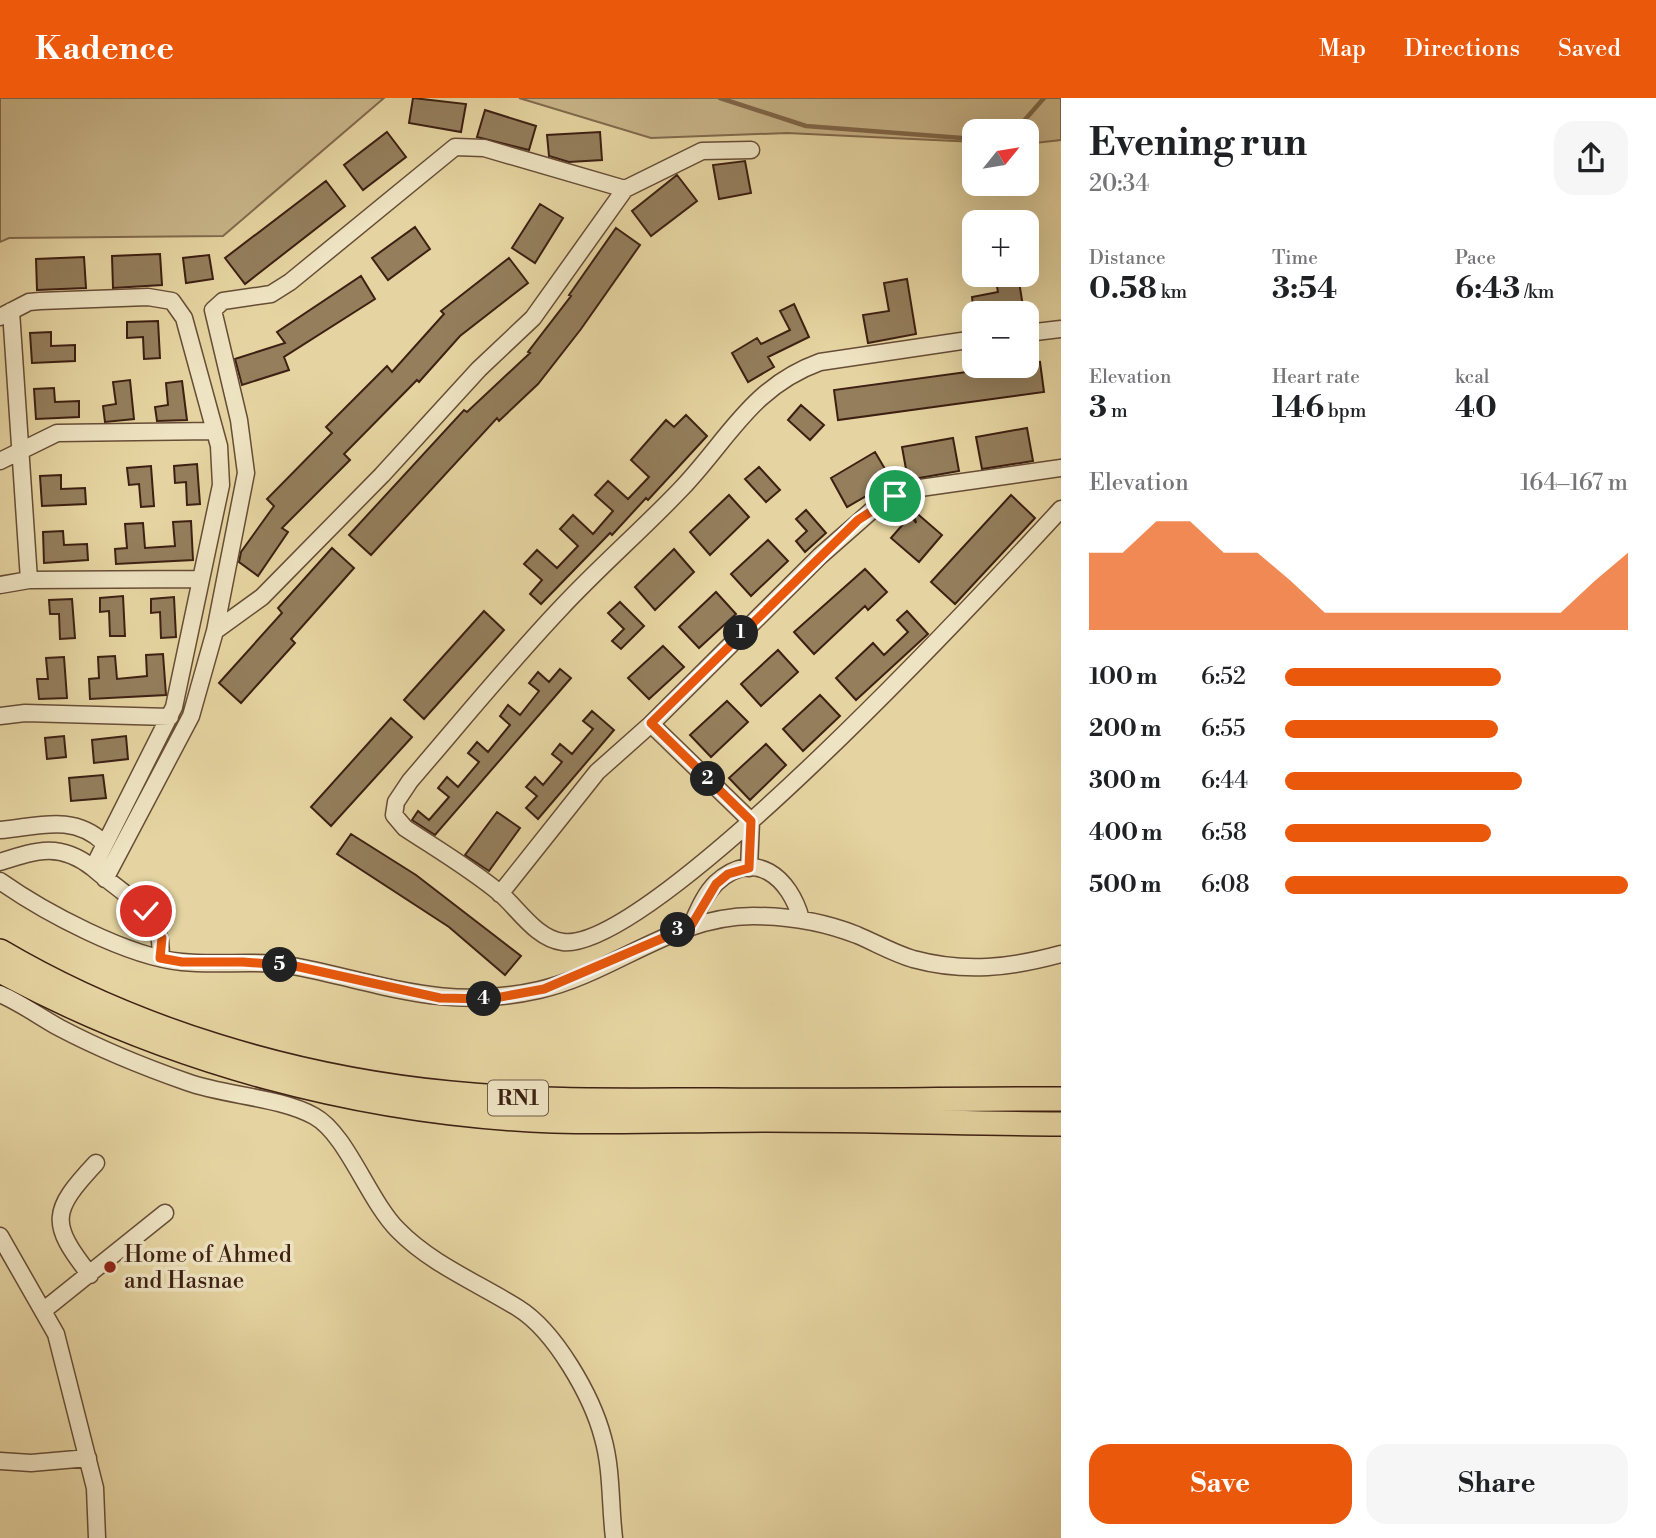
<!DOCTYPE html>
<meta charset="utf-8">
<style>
:root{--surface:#fff;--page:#f6f6f6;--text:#202124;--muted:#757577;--accent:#ea580c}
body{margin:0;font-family:"Libre Bodoni",serif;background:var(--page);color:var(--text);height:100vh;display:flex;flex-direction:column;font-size:26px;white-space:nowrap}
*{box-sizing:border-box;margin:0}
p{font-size:23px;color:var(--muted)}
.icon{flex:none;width:38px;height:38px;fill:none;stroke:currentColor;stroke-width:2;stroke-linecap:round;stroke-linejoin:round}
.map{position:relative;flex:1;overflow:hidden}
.drawer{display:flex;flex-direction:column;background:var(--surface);width:595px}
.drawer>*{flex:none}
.needle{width:46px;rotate:60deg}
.fabs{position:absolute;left:962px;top:21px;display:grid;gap:14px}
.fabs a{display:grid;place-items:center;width:77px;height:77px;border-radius:14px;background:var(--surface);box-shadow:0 7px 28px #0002;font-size:35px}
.pin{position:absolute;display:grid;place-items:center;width:60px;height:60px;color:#fff;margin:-30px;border:4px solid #fff;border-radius:50%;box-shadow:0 2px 7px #0007}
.km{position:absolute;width:35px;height:35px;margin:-18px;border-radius:50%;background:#222;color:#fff;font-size:19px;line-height:35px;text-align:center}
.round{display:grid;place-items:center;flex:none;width:74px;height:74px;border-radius:21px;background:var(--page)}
.head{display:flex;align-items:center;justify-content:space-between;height:119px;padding:0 28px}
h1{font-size:38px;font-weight:800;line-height:52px}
.metrics{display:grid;grid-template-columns:repeat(3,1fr);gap:10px;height:119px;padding:7px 28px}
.metrics div{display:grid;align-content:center}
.metrics b{font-size:30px;font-weight:800}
.metrics small{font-size:19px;font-weight:400}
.metrics p{font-size:19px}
.chart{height:196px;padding:14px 28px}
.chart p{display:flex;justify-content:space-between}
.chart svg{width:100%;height:126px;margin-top:7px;fill:var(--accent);opacity:.7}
.button{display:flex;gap:14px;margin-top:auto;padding:14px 28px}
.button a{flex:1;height:80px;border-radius:21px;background:var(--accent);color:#fff;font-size:28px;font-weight:800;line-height:80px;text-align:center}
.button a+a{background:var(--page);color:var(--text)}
ul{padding:0 28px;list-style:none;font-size:23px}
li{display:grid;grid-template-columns:112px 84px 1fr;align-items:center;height:52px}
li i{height:18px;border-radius:9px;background:var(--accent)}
header{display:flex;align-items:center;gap:42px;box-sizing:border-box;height:98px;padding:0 35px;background:var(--accent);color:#fff}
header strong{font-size:33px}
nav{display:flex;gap:38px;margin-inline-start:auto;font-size:24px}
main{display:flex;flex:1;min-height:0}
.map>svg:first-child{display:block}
.green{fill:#c8b589;stroke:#826a4e;stroke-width:2}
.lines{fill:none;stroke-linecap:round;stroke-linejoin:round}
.stream{stroke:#80674a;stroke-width:4.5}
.building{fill:#947e5c;stroke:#3d2012;stroke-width:2}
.minor-casing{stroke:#674d36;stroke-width:19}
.highway-casing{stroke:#3d2012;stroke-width:26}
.minor{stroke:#eee3c2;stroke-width:16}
.highway{stroke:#e5d4a1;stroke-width:23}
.route-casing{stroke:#fff;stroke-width:14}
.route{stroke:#ea580c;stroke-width:9}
.poi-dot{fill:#8f2418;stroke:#eee3c2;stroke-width:2.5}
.labels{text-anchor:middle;stroke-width:7;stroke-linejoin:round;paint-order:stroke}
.shield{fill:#eee3c2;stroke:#725a47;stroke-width:2}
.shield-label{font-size:21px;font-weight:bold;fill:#3d2012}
.poi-label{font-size:23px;fill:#3d2012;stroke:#eee3c2;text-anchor:start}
</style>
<header>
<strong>Kadence</strong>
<nav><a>Map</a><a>Directions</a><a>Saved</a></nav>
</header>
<main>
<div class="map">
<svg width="1061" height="1440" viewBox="0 0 1061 1440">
<rect width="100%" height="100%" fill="#e5d4a1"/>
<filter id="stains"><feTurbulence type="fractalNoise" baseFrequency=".00286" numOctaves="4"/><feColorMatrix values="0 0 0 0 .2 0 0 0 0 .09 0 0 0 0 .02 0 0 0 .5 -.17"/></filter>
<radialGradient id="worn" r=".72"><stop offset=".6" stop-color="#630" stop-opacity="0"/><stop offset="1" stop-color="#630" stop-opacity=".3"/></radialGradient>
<path class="green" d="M 0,0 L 384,0 L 223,138 L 9,140 L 0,144 Z
M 519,0 L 1061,0 L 1061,42 L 1027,46 L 1027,33 L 975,33 L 975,44 L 787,35 L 651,40 Z"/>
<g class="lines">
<path class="stream" d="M 720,0 L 806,28 L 975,41
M 1015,33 L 1044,0"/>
</g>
<path class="building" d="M 413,0 L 466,6 L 461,34 L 409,25 Z
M 485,12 L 536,28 L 529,52 L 477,39 Z
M 387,34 L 406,59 L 363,92 L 344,67 Z
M 600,34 L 602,62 L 569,64 L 549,58 L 547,37 Z
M 745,63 L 751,95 L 719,101 L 713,67 Z
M 677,77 L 697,103 L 651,138 L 632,113 Z
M 326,83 L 345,108 L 245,186 L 225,160 Z
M 540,106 L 563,120 L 535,165 L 512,150 Z
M 415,129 L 430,151 L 388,182 L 372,160 Z
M 616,130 L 640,147 L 581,231 L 538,286 L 499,323 L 497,320 L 371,457 L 349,437 L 464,312 L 467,314 L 530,255 L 528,254 L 571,198 L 569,197 Z
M 160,156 L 162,187 L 113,190 L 112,158 Z
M 209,157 L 213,181 L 186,185 L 183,160 Z
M 84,159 L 86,190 L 37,192 L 36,161 Z
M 509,160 L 528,185 L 460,238 L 419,284 L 417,282 L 344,356 L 350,362 L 282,430 L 288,434 L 258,478 L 239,464 L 241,454 L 274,408 L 267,401 L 332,335 L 326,329 L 387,268 L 392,274 L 444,216 L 441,213 Z
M 995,177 L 1018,177 L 1024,215 L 974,215 L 972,199 L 998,194 Z
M 361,178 L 375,201 L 284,259 L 289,272 L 242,287 L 235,261 L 285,245 L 277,234 Z
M 907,181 L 916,236 L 868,245 L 863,217 L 889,213 L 884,185 Z
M 794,206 L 809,239 L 768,259 L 774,269 L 748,284 L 732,255 L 757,240 L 761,246 L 790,232 L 780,213 Z
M 158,223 L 160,260 L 144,261 L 143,239 L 127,240 L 127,224 Z
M 51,234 L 51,248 L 75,247 L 75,263 L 32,265 L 30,235 Z
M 1040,264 L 1044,294 L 838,322 L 834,292 Z
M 130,282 L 134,321 L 105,324 L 103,308 L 116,306 L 113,284 Z
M 182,283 L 187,322 L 157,323 L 155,309 L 168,307 L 166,285 Z
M 54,290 L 55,304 L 79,303 L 79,319 L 36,321 L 34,291 Z
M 801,307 L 824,327 L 810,342 L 788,322 Z
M 686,317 L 707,338 L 648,402 L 646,400 L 612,437 L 610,435 L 541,506 L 530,496 L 542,482 L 524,466 L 537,452 L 557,470 L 578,448 L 560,431 L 573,417 L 593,436 L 613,413 L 595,397 L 608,383 L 628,401 L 649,379 L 631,362 L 666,322 L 674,329 Z
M 1027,330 L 1033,363 L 982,371 L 976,339 Z
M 953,340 L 959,373 L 908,382 L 902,349 Z
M 875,354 L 892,383 L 847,409 L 831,380 Z
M 197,366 L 200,406 L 187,407 L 186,384 L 175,385 L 174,368 Z
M 151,368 L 154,408 L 141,409 L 139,386 L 129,387 L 127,370 Z
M 759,369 L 780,392 L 766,404 L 745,381 Z
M 61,377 L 61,391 L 85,390 L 86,406 L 42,408 L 40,378 Z
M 729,397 L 749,419 L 710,457 L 690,434 Z
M 1011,397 L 1035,420 L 955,506 L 931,484 Z
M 806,412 L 826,435 L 805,454 L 796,443 L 807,433 L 796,421 Z
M 913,412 L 942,437 L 919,464 L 891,440 L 911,417 L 916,425 Z
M 191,423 L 193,462 L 116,466 L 115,451 L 127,450 L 125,426 L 143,425 L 145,450 L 175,448 L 173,424 Z
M 63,433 L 64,447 L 87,446 L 88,462 L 44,465 L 43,434 Z
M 768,442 L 788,463 L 751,498 L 731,476 Z
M 332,450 L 354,470 L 291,541 L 295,545 L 241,605 L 219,585 L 282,515 L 278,510 Z
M 674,451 L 694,474 L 655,512 L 635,489 Z
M 865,471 L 887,494 L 868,512 L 865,508 L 814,556 L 794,534 Z
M 716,494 L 736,516 L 699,550 L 679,529 Z
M 123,498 L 125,538 L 110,538 L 109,513 L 100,514 L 100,500 Z
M 174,499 L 176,539 L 161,540 L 160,514 L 151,515 L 151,501 Z
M 72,501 L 75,540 L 60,541 L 59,516 L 50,516 L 49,502 Z
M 620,504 L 644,528 L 621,551 L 612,543 L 624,531 L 608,515 Z
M 484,513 L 504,532 L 424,621 L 404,602 Z
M 907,513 L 928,536 L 856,602 L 836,580 L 873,545 L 884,557 L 908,534 L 897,522 Z
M 663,548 L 684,569 L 649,601 L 628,580 Z
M 778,552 L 798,574 L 761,608 L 741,586 Z
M 163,556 L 166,597 L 90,601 L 89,581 L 99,580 L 98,559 L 115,558 L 117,581 L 147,578 L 146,557 Z
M 64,559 L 67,600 L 39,601 L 37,581 L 48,581 L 46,560 Z
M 560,571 L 571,580 L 435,737 L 412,722 L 418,713 L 429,722 L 449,699 L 438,690 L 447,679 L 458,689 L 479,664 L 468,655 L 477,644 L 488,654 L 510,627 L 500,618 L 508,607 L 520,617 L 539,593 L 529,585 L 538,574 L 549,584 Z
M 820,597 L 840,618 L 803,653 L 783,631 Z
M 727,603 L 748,624 L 711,659 L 690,637 Z
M 592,613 L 614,632 L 538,721 L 526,710 L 537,698 L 526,689 L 535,679 L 543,687 L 562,664 L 552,656 L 560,646 L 572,656 L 593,631 L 583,623 Z
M 391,620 L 412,639 L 331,728 L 311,709 Z
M 64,638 L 66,659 L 47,661 L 45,640 Z
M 126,638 L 128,661 L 94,665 L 92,642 Z
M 766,646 L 786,667 L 750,702 L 729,680 Z
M 103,677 L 106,700 L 71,703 L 69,680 Z
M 497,714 L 520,730 L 489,773 L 465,757 Z
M 351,736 L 416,777 L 521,858 L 505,877 L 449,829 L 337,756 Z"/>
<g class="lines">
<defs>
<path id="minor" d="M 11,213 L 29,482
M 0,219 L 29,204 L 40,203 L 148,199 L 172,203 L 184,220 L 219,348 L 221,387 L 174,609 L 93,770 C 122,796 167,816 160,860
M 1027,235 L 1061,231
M 975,241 L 820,264 C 751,289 728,342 681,391 C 642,432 599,469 560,511 C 508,566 460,625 410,683 L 396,704 L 394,717 L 405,730 C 437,751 471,771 501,796 C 519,812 537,841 563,844 C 653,854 991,487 1061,411
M 0,363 L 57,335 L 214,333
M 0,487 L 29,482 L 200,481
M 215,533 L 246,375 L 239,322 L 213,212 L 223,203 L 271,196 L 290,184 L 455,49 L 484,50 L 625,91
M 0,618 L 25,615 L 170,619
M 651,626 L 751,723 L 749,770
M 0,732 C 37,729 73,715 104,745
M 0,764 C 37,752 60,744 93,770
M 105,781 L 191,618 L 215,533 L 262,499 L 382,377 L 479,271 L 533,220 L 625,91 L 702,53 L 751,52
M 0,783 C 44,814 128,859 182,864 C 221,868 260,861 298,869 C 388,887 446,913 539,892 C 614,875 673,818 753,818 C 789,818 824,824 857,837 C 876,845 893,855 913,861 C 965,875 1010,870 1061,856
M 500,796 L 597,674 L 651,626 L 820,458 L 878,407 L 913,391 L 1061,370
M 691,828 C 698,813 704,797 716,785 C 755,749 790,780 801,821
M 0,896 C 21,905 40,919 60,930 C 100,951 144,969 187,984 C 226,998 279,999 314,1018 C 347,1036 368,1102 398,1132 C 431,1166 478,1185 518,1210 C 555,1233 592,1298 603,1340 C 612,1372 610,1407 614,1440
M 0,1138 L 56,1236 L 95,1390 L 97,1440
M 90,1177 C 49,1125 51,1113 96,1065
M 44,1212 L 165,1115
M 0,1363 L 31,1365 L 88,1360"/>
<path id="highway" d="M 0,853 C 134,932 295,980 450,995 C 539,1004 628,1002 717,1002 C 832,1003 946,1001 1061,1001
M 0,873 C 169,964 361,1016 553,1023 C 624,1025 696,1022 766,1022 C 865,1022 963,1025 1061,1026"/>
</defs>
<use href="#minor" class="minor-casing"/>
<use href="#highway" class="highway-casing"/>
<use href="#minor" class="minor"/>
<use href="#highway" class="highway"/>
</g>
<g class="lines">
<defs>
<path id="route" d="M 146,813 L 162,840 L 160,860 L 182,864 L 243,864 L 295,868 L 440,900 L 490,901 L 544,891 L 691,828 L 716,786 L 728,776 L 749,770 L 751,723 L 651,625 L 858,422 L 895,398"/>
</defs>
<use href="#route" class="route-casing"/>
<use href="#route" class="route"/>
</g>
<circle class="poi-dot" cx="110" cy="1169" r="7"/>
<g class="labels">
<rect class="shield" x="488" y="982.5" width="60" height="35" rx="5"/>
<g class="shield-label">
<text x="518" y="1007">RN1</text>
</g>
<g class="poi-label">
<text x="124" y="1164">Home of Ahmed<tspan x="124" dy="26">and Hasnae</tspan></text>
</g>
</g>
<rect width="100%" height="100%" filter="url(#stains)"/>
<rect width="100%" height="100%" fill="url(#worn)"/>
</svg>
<div class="fabs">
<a><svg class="needle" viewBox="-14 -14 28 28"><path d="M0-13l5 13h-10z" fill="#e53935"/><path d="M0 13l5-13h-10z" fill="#757577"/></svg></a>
<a>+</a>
<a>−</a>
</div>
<div class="pin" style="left:895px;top:398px;background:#1e9e55"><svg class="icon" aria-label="arrive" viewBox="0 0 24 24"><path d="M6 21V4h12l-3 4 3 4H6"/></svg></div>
<div class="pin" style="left:146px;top:813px;background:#d93025"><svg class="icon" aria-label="check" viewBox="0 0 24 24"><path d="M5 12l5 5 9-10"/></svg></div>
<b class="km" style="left:741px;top:535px">1</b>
<b class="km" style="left:708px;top:681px">2</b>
<b class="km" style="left:678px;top:832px">3</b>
<b class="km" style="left:484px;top:901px">4</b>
<b class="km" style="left:280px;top:867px">5</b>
</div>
<section class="drawer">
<div class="head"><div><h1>Evening run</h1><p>20:34</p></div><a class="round"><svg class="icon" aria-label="share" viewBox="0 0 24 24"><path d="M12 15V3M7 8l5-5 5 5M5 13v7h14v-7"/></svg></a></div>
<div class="metrics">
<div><p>Distance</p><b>0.58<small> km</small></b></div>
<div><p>Time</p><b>3:54</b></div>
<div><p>Pace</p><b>6:43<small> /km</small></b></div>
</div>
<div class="metrics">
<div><p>Elevation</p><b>3<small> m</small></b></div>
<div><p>Heart rate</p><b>146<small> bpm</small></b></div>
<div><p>kcal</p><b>40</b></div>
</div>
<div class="chart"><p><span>Elevation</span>164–167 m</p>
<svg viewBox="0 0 160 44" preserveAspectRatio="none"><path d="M0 44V17L10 17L20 6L30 6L40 17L50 17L60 27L70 38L80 38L90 38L100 38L110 38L120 38L130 38L140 38L150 27L160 17V44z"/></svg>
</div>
<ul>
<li><b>100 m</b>6:52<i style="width:63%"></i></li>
<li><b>200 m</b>6:55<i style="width:62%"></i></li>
<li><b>300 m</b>6:44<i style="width:69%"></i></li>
<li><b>400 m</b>6:58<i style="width:60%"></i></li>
<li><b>500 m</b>6:08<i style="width:100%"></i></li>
</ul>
<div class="button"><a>Save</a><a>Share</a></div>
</section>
</main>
